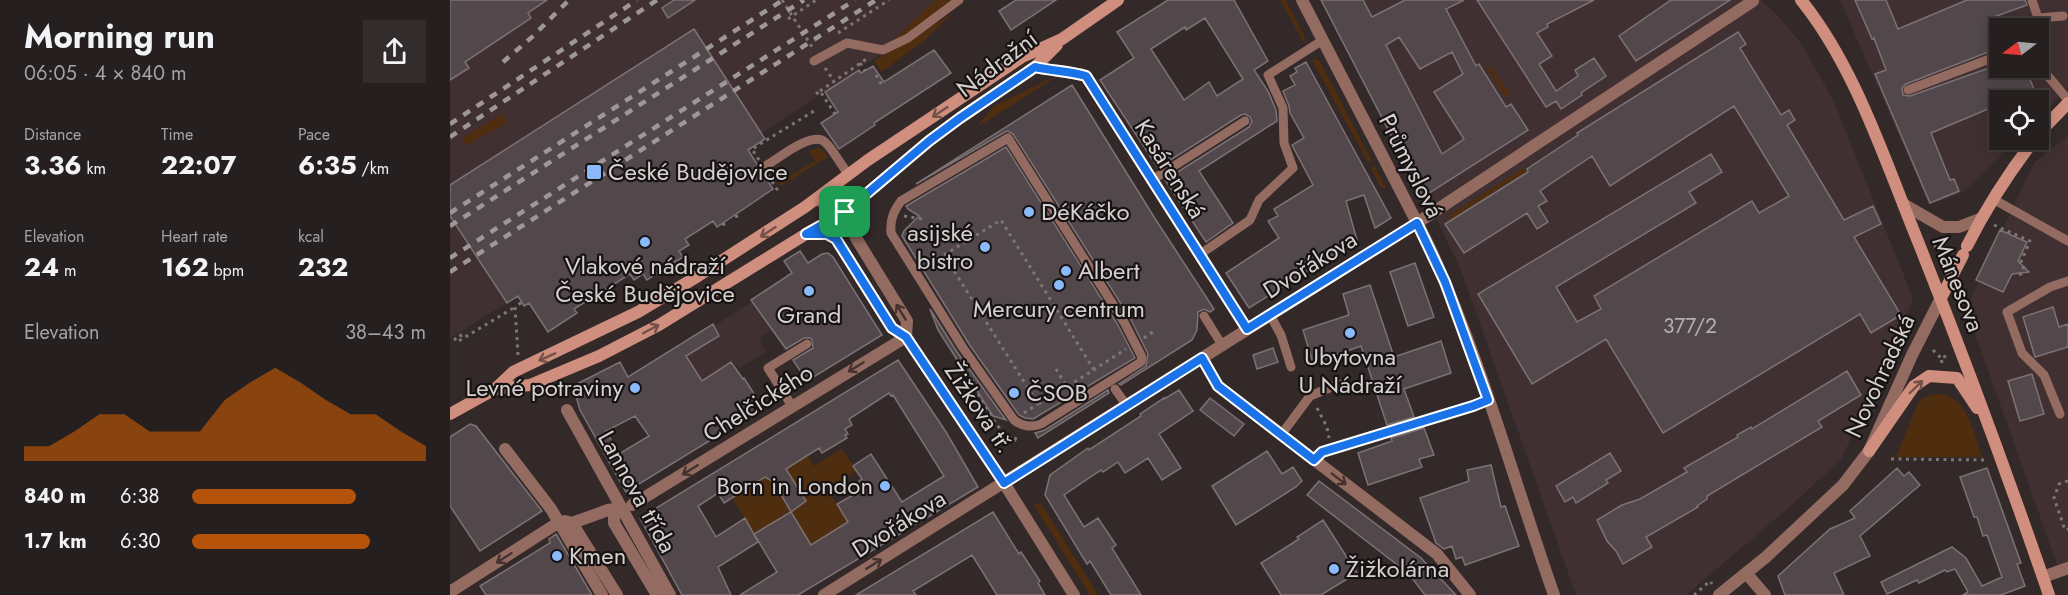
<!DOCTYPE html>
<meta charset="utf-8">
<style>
:root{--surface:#261f1f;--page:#322c2c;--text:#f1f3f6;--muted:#a4a2a4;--line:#423d3d;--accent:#b45309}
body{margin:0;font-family:Jost,sans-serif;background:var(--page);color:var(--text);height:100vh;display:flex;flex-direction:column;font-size:22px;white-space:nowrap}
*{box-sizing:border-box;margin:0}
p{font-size:20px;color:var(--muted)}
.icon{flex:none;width:33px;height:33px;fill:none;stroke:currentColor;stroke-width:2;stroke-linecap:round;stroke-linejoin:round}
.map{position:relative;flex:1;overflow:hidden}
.details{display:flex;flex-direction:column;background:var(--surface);width:450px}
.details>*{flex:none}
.needle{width:39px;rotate:254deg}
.tools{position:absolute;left:1539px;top:18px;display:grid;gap:12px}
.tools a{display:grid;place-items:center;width:60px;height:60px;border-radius:0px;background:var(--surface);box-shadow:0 3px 15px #0003,0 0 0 2px var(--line);font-size:30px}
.pin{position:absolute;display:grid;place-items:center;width:51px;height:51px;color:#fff;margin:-26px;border-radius:12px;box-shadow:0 3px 9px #0006}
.round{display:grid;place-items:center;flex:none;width:63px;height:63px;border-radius:0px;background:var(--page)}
.head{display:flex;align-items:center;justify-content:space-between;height:102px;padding:0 24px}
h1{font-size:33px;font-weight:700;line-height:45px}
.metrics{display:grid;grid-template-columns:repeat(3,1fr);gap:9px;height:102px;padding:6px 24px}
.metrics div{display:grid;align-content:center}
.metrics b{font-size:26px;font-weight:700}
.metrics small{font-size:16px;font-weight:400}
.metrics p{font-size:16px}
.chart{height:168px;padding:12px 24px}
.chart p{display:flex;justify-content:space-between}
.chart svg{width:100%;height:108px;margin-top:6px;fill:var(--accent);opacity:.7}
ul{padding:0 24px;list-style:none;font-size:20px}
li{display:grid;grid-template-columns:96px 72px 1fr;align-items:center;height:45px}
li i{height:15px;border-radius:8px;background:var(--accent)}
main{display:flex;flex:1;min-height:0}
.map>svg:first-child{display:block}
.built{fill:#413031;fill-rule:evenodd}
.green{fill:#4f2d0f}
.building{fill:#52484c;stroke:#7c7276;stroke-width:1.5;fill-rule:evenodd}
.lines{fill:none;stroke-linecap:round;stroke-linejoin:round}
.path{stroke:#7e7676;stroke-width:3;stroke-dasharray:3 4.5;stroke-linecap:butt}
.service{stroke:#946b61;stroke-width:9}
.pedestrian{stroke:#946b61;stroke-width:12}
.minor{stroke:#946b61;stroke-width:12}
.tertiary{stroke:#946b61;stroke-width:12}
.secondary{stroke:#d08f7e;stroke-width:12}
.rail{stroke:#9e9797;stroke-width:4.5;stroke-dasharray:8 8;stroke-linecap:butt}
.oneway{stroke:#745148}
.oneway2{stroke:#43322e}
.route-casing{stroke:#fff;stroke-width:12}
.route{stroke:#1a73e8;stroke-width:8}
.poi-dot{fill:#8abafc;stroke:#171313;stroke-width:2}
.labels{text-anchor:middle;stroke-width:4.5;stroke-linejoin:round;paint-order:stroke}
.number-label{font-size:21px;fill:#b5aeaf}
.street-label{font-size:24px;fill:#d6d0d0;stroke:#171313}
.poi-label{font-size:24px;fill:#d6d0d0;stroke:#171313;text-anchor:start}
</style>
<main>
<section class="details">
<div class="head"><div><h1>Morning run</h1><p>06:05 · 4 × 840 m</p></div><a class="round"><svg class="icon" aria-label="share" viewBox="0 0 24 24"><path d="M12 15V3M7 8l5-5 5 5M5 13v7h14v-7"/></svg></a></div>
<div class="metrics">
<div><p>Distance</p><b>3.36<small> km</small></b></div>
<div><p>Time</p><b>22:07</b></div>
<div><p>Pace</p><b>6:35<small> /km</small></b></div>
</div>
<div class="metrics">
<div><p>Elevation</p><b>24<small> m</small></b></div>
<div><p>Heart rate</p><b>162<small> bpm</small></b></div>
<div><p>kcal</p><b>232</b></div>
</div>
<div class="chart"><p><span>Elevation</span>38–43 m</p>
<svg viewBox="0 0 160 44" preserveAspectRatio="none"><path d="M0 44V38L10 38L20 32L30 25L40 25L50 32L60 32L70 32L80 19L90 12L100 6L110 12L120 19L130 25L140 25L150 32L160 38V44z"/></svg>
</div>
<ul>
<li><b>840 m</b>6:38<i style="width:70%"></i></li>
<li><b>1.7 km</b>6:30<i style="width:76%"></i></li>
</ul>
</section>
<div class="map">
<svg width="1618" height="595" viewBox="0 0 1618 595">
<rect width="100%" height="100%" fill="#332929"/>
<path class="built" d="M 0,0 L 512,0 L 52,306 L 0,338 Z
M 871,0 L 1311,0 L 1328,16 L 1350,42 L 1367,71 L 1384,102 L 1463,298 L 1450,335 L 1391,459 L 1344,503 L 1236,595 L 1126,595 L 1011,270 L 989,224 Z
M 1390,0 L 1618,0 L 1618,88 L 1589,117 L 1588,100 L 1550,100 L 1550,140 L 1566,140 L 1512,193 L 1479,205 ZM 1550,28 L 1588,28 L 1588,68 L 1550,68 Z
M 1618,136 L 1618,566 L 1609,570 L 1516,308 L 1584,163 Z
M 303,301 L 322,329 L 309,338 L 312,341 L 310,343 L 316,352 L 288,369 L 283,361 L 252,381 L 236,356 L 269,337 L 264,326 Z"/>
<path class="green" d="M 486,0 L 505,0 L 461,32 L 442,41 Z
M 830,0 L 836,0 L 856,40 L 854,43 Z
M 505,12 L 476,39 L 432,72 L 424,61 Z
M 865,59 L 869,60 L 936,188 L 931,188 L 921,168 L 924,166 L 921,160 L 918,162 L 862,60 Z
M 1035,65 L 1043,69 L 1060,94 L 1055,97 Z
M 605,78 L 527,127 L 544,106 L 597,80 Z
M 52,114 L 57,123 L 16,145 L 12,138 Z
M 368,148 L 372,150 L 378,157 L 330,186 L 328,183 L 365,161 L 359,151 Z
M 1074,168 L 1077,171 L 1000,220 L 998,216 Z
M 1487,394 C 1518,394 1524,434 1532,457 L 1446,457 L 1467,405 L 1472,398 Z
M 392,449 L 407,471 L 378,490 L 398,523 L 376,536 L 364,549 L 341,512 L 304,534 L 282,497 L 320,475 L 336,469 L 357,454 L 364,466 Z
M 590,502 L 648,595 L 640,595 L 584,505 Z"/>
<path class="building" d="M 0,0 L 97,0 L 78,13 L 81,18 L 15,62 L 19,68 L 0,80 Z
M 224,0 L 245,0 L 218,18 L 212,8 Z
M 566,0 L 606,0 L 561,30 L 549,11 Z
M 718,0 L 784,0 L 818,61 L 804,70 L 818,91 L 826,110 L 827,121 L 749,171 L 783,223 L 756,242 L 715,180 L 799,127 L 802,121 L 800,117 L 795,114 L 791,115 L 708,168 L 650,80 L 684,58 L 667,32 ZM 755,18 L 793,79 L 767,96 L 759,82 L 734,100 L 701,49 L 735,27 L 736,30 Z
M 871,0 L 913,0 L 922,17 L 955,0 L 1014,0 L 996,9 L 1026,66 L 1029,64 L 1056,107 L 1061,104 L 1078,130 L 973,197 ZM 949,37 L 970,69 L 1002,52 L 1013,74 L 984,92 L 1014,139 L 992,154 L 936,45 Z
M 1027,0 L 1144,0 L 1097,24 L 1098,27 L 1087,33 L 1102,56 L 1089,64 L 1106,91 L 1128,76 L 1125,70 L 1144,58 L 1156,76 L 1131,93 L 1132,95 L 1111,109 L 1106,101 L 1096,107 Z
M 1221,0 L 1280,0 L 1186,61 L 1169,36 Z
M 1405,0 L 1436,0 L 1448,29 L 1517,0 L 1575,0 L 1577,5 L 1538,19 L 1546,38 L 1541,51 L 1456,84 L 1452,88 L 1453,95 L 1460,96 L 1550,64 L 1550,68 L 1575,68 L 1584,89 L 1558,100 L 1550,100 L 1550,104 L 1481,133 L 1500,180 L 1504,179 L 1509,191 L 1480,203 L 1425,74 L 1436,70 L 1424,38 L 1422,39 Z
M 244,29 L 315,139 L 298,150 L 323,189 L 267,227 L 263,221 L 235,239 L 239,245 L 229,251 L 233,257 L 223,263 L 225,266 L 209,276 L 207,273 L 197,280 L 193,274 L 184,280 L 180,274 L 124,309 L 127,313 L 98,332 L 79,303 L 74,306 L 68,296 L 57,303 L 0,216 L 0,185 Z
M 1288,32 L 1296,44 L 1290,48 L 1331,115 L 1339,110 L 1345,120 L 1337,125 L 1394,220 L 1423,206 L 1431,224 L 1404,237 L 1451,315 L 1421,333 L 1410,314 L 1213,433 L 1156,339 L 1082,384 L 1028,294 L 1261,154 L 1272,172 L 1239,192 L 1246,203 L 1106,287 L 1127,322 L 1151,309 L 1144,296 L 1302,201 L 1309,213 L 1339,196 L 1284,106 L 1160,186 L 1142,156 L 1090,191 L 1097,201 L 1088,206 L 1098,222 L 1087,229 L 1077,213 L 1014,253 L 995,224 L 1078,172 L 1077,169 L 1128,135 L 1127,133 Z
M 484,50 L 501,73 L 424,123 L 425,125 L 389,149 L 371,123 L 388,112 L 375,92 L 409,70 L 411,73 L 423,66 L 434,82 Z
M 856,62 L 941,218 L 925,228 L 914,195 L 896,201 L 907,240 L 799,308 L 776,273 L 829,238 L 818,221 L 828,216 L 824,209 L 863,185 L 842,145 L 854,138 L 840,113 L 839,106 L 833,91 L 845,85 L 840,76 L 847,72 L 845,68 Z
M 622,85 L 704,217 L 764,309 L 760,312 L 754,309 L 748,312 L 747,330 L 742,340 L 671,385 L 669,384 L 696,366 L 698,354 L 680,318 L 563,134 L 558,131 L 555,132 L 466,184 Z
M 556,147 L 668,325 L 685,358 L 583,419 L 575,418 L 569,415 L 519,344 L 452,236 L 454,231 L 469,216 L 458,209 L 456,206 Z
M 1550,230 L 1577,242 L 1568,261 L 1579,272 L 1562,274 L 1553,292 L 1526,280 Z
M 350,251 L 358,263 L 372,254 L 378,253 L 383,257 L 432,335 L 357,381 L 343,360 L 363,348 L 362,340 L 360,338 L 354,338 L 336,349 L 301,300 L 342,273 L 334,261 Z
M 965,263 L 984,317 L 958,326 L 940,272 Z
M 920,285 L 944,357 L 991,341 L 1001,373 L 954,389 L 964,417 L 937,425 L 911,346 L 863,363 L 853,330 L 899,315 L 893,294 Z
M 1603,307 L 1609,327 L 1618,324 L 1618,347 L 1585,357 L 1573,317 Z
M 480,309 L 507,352 L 556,420 L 543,416 L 488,330 Z
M 263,324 L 269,336 L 236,356 L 252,381 L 281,362 L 293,379 L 294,378 L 313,408 L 176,492 L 130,410 L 123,386 L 170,362 L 178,377 ZM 185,416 L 199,436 L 169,454 L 156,431 Z
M 823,348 L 828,362 L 807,369 L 803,355 Z
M 448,360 L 496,432 L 528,487 L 348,595 L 290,595 L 327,572 L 304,534 L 341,512 L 324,482 L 315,477 L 274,503 L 268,493 L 248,506 L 266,537 L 295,518 L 308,542 L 268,567 L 281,595 L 232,595 L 190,518 ZM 439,393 L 441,396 L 443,395 L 494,476 L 452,502 L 421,454 L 403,466 L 412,479 L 409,481 L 414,489 L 387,504 L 398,522 L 361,545 L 341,512 L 356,501 L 336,469 L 369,448 L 372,453 L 397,438 L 395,435 L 398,434 L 395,429 L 402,425 L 399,419 Z
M 1397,371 L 1411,395 L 1368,421 L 1372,427 L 1257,496 L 1257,499 L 1247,506 L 1248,507 L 1196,537 L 1202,547 L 1173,564 L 1166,551 L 1157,541 L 1147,520 L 1172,505 L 1190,499 L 1237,472 L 1234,468 L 1288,437 L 1287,435 L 1301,427 L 1302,429 Z
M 1582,374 L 1594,414 L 1570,421 L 1558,381 Z
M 658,390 L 659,393 L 588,438 L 585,433 L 595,430 Z
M 729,390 L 743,411 L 709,434 L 731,468 L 712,480 L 698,458 L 675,473 L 668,462 L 653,472 L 651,470 L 614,495 L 634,527 L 648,518 L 666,545 L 662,548 L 691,595 L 661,595 L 640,561 L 637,564 L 595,495 L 600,475 L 638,448 L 639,450 L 691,416 L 690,414 L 714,398 L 714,399 Z
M 760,398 L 794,424 L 784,436 L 750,410 Z
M 20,424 L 26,426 L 92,511 L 30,551 L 0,506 L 0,437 Z
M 974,428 L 984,455 L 969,459 L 972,467 L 918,485 L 908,453 L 942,441 L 941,438 Z
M 817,451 L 832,474 L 843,467 L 852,481 L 846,487 L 786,525 L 762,486 Z
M 1160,453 L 1171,471 L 1156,480 L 1158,483 L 1126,503 L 1123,497 L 1115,502 L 1106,486 Z
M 1041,465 L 1051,507 L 1055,506 L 1069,546 L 1015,565 L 1012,557 L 1006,559 L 1002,546 L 994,549 L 986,543 L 970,498 L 1019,481 L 1017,470 Z
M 1447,468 L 1454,476 L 1459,472 L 1470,485 L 1410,536 L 1420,556 L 1384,573 L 1394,595 L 1335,595 L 1328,576 L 1380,529 L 1405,518 L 1400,511 Z
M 1537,468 L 1571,563 L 1567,564 L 1575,586 L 1551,595 L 1513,595 L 1518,592 L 1505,569 L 1497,572 L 1495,570 L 1469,583 L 1467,580 L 1437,594 L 1431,582 L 1502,547 L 1516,558 L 1532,586 L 1552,577 L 1537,535 L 1533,536 L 1527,517 L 1524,517 L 1510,477 Z
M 869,481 L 971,558 L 1006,595 L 975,595 L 959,574 L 857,495 Z
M 543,512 L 569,554 L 571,552 L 590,581 L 588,583 L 595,595 L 547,595 L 522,555 L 463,591 L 466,595 L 406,595 Z
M 873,520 L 907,573 L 871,595 L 831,595 L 811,563 L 849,539 L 847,537 Z
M 106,534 L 142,595 L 36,595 L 30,586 L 100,543 L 99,539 Z"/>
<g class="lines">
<path class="path" d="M 332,0 L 364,50
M 338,19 L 366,0
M 388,33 L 439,0
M 410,63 L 415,71
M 375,68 L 384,81
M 426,75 L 433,87
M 370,91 L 418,58
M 366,94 L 370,91 L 385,114
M 309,160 L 302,149 L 364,111
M 318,175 L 330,194
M 286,215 L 288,220
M 454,216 L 472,219
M 273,223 L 275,227
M 1544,225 L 1580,241 L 1571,262 L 1574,266 L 1571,274 L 1566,275
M 1484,247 L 1490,244 L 1498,248
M 217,271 L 218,275
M 10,334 L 11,336 L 5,339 L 7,342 L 65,307
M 694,338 L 704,331
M 1483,350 L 1491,358
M 68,355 L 65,307 L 72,302
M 1492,363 L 1491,358 L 1499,355
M 606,369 L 617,387 L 676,349
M 617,387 L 588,404 L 494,255 L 551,220 L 644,370
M 528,394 C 538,410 548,433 565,440 L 567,435
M 867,408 L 877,427 L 879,438
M 574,413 L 588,404
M 1441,459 L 1536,460
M 1618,481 L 1609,484 L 1604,498 L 1615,530 L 1618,529
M 1244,595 L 1260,581 L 1262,584"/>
<path class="service" d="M 1582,0 L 1588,18 L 1584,28
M 1588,18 L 1613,16
M 364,61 L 397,43 L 433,50 L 458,38 L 509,0
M 1588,64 L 1618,100
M 1458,90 L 1550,55
M 558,138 L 674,322 L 692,357 L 691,362 L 591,424 C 582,428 571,426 564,420 L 513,348 L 441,233 C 440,220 443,212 451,201 Z
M 317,165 C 329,158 364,129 376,143 C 385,152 390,165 399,174
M 702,180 L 795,121
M 1543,199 L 1618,241
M 749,255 L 800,220 L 809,200 L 843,168 L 834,143 L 833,108 L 818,75 L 873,40
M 820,315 L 831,335 L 841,367
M 754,316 L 772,345
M 665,389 L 677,406
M 342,406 L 318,368 L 357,344
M 1610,414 L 1594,375 L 1572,353 L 1557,312 L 1600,287 L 1618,281
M 831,435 L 860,396 L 889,384
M 864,460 L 872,452 L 1023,406 L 1038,400"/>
<path class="pedestrian" d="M 117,410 L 220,595
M 55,449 L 101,509 L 152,595
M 166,510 L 164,516 L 164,523 L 207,595
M 122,523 L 158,510 L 172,508
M 105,525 L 115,521 L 122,523 L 167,595"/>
<path class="minor" d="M 585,67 C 602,71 619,71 636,76 L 797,329
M 366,200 L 381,203 L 395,212 L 406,238 L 457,321 L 456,337
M 356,234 L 377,234 L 386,239 L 442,328 L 456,337 L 554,483 L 624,595
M 752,358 L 768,386 L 987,554 L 1020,595
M 182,505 L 456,337
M 1593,577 L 1618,568
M 0,592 L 103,526
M 374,595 L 967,223 L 1303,1"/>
<path class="tertiary" d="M 852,0 L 978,244 C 1030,356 1063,478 1104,595
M 1453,204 L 1493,227 L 1509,227 L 1532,218
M 1296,573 L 1315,595
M 1269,595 L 1316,557 L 1393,485 L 1419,451 L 1462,355 L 1491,298"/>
<path class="secondary" d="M 1351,0 C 1402,63 1431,149 1461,224 C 1510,346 1556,470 1599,595
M 1588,134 L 1618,103
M 1517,246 C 1536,208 1558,174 1584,140
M 1491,298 L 1513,255
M 45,389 L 80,385 L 149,356 L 209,325 L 356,234 L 395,212 L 479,141 L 510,118 L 585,67 L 607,45
M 0,414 L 45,389 L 63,372 L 188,312 L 248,276 L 355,207 L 418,160 L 572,57 L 612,39 L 668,0
M 1419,451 L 1464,386 L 1479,376 L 1507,378 L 1527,408"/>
<path class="rail" d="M 53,62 L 82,37 L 119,0
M 0,124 L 187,0
M 0,137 L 207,0
M 0,213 L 333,0
M 0,226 L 354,0
M 0,258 L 405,0
M 0,272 L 426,0"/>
</g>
<defs><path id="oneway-shaft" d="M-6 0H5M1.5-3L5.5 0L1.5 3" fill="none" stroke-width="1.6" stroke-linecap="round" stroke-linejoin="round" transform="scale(1.5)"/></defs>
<g class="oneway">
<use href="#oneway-shaft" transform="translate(490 112) rotate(146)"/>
<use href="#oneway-shaft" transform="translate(318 232) rotate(147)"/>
<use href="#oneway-shaft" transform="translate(201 329) rotate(-28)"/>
<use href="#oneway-shaft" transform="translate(97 357) rotate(156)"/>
<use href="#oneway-shaft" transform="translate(1466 387) rotate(-44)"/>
</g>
<g class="oneway2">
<use href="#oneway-shaft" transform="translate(451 312) rotate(-121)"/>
<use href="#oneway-shaft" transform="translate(406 367) rotate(148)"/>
<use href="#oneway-shaft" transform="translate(240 470) rotate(148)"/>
<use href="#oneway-shaft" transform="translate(889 479) rotate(37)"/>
<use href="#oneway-shaft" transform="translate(54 558) rotate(147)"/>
<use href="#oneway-shaft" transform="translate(424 564) rotate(-32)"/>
</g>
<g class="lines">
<defs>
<path id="route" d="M 585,67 C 602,71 619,71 636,76 L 797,329 L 967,223 L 995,282 L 1038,400 L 1023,406 L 872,452 L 864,460 L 768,386 L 752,358 L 554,483 L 456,337 L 442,328 L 386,239 L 377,234 L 356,234 L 395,212 L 479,141 L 510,118 Z"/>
</defs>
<use href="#route" class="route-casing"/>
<use href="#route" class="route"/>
</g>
<g class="poi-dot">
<rect x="136" y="164" width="16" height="16" rx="3"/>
<circle cx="579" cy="212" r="6"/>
<circle cx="195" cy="242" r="6"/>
<circle cx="535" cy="247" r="6"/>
<circle cx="616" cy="271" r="6"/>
<circle cx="609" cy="285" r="6"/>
<circle cx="359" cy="291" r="6"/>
<circle cx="900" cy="333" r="6"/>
<circle cx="185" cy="388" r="6"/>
<circle cx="564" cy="393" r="6"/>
<circle cx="435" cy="486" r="6"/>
<circle cx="107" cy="556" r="6"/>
<circle cx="884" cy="569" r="6"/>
</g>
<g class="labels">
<g class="number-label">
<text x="1240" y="333">377/2</text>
</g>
<g class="street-label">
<text transform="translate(547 64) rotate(-37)" y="8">Nádražní</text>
<text transform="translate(961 166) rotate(63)" y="8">Průmyslová</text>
<text transform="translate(720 169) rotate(58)" y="8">Kasárenská</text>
<text transform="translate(860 265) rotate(-32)" y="8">Dvořákova</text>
<text transform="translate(1508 284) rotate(68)" y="8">Mánesova</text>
<text transform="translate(1430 376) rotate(-65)" y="8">Novohradská</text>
<text transform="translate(308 403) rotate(-32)" y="8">Chelčického</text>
<text transform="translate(529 408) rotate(56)" y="8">Žižkova tř.</text>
<text transform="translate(187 492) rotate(61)" y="8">Lannova třída</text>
<text transform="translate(449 524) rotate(-32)" y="8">Dvořákova</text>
</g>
<g class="poi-label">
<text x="158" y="180">České Budějovice</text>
<text x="591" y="220">DéKáčko</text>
<text x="523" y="241" text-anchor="end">asijské<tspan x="523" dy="28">bistro</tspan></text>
<text x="195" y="274" text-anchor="middle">Vlakové nádraží<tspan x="195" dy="28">České Budějovice</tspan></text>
<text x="628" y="279">Albert</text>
<text x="609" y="317" text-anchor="middle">Mercury centrum</text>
<text x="359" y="323" text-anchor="middle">Grand</text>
<text x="900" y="365" text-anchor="middle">Ubytovna<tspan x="900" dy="28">U Nádraží</tspan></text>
<text x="173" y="396" text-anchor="end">Levné potraviny</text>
<text x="576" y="401">ČSOB</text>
<text x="423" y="494" text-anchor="end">Born in London</text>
<text x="119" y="564">Kmen</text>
<text x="896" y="577">Žižkolárna</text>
</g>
</g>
</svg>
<div class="tools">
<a><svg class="needle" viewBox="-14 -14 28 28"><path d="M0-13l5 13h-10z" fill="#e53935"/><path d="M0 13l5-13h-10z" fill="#a4a2a4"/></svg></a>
<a><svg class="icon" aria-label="locate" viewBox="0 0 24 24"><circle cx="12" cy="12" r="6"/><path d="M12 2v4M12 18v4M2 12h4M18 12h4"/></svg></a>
</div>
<div class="pin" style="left:395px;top:212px;background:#1e9e55"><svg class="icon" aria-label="arrive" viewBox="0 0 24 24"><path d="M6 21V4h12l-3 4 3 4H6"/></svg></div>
</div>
</main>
